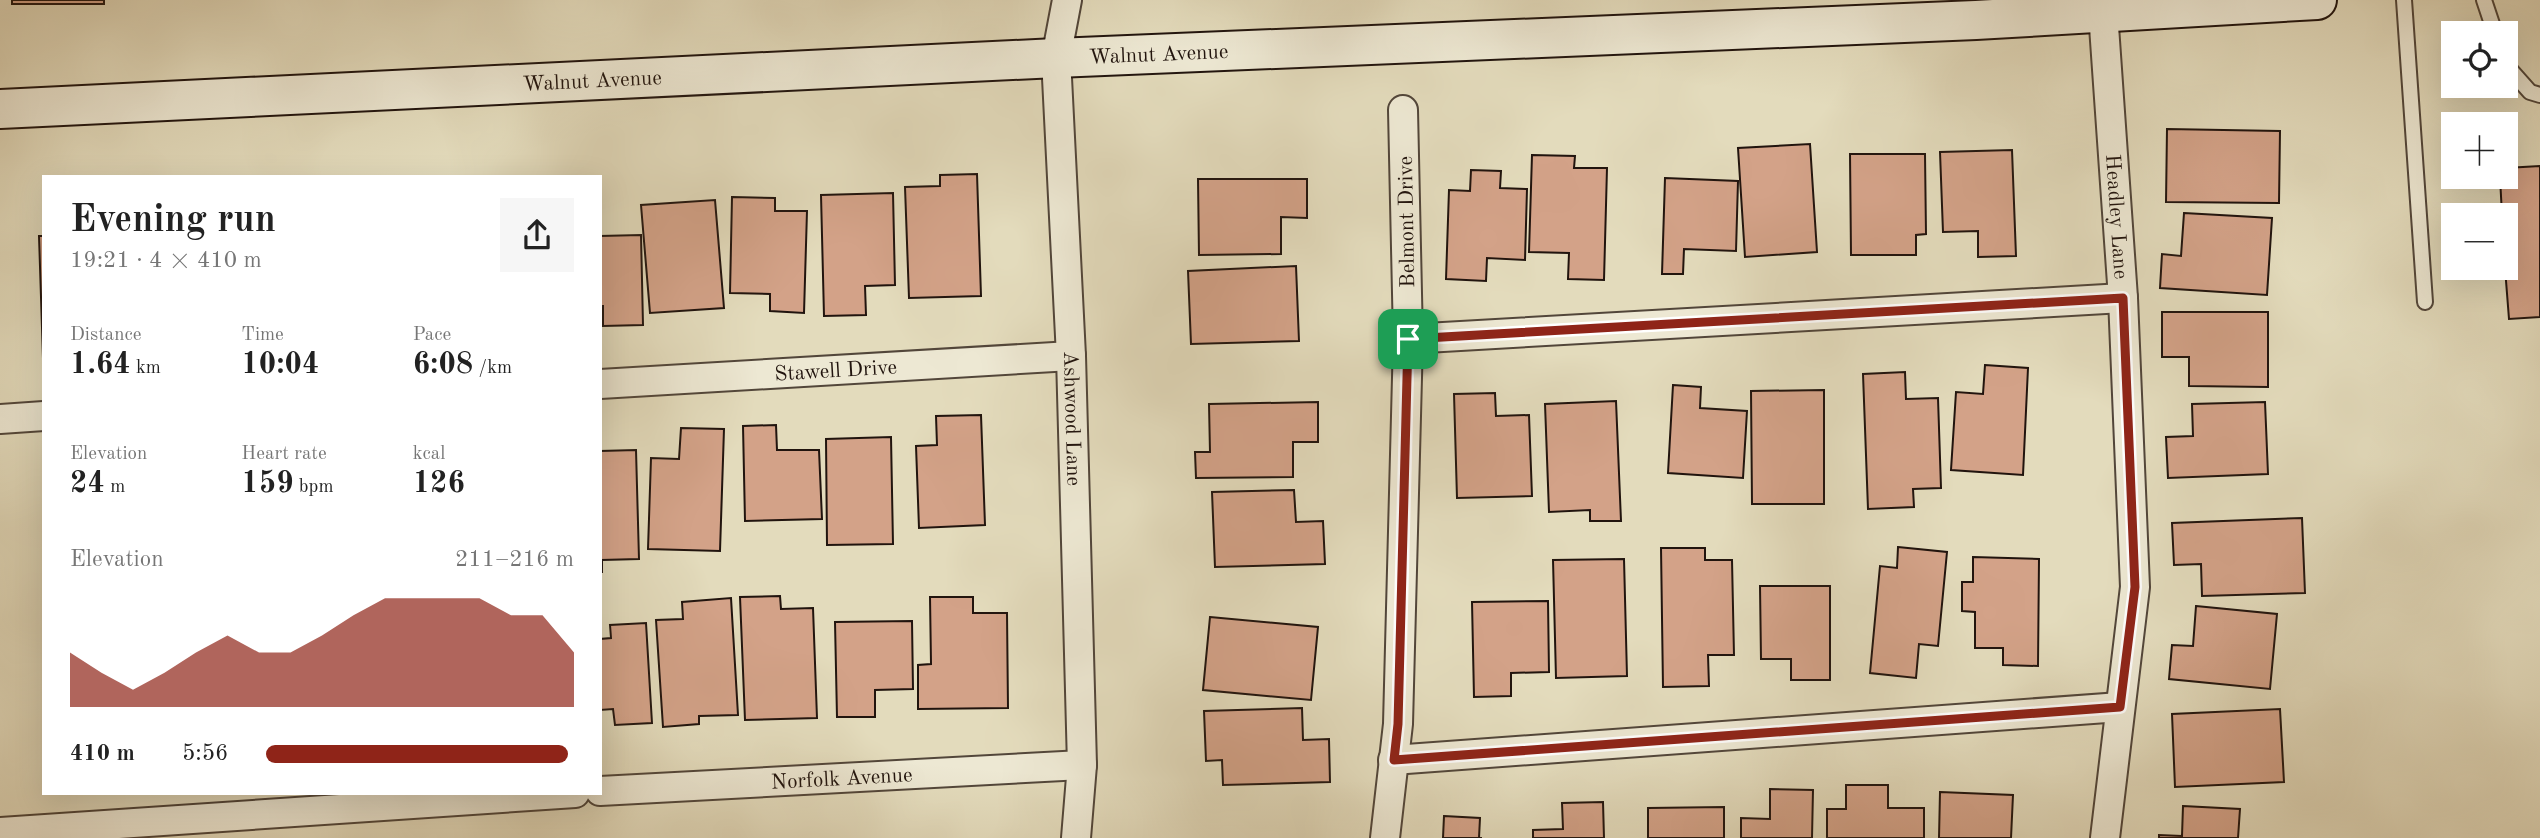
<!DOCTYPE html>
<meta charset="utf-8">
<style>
:root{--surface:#fff;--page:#f6f6f6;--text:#222;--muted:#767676;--accent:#8f2418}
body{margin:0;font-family:"Old Standard TT",serif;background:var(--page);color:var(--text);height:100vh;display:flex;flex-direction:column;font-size:26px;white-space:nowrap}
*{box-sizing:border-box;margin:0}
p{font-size:23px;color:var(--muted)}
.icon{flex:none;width:38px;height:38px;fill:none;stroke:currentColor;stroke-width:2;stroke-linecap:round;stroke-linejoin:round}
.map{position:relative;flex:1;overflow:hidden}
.panel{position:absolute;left:42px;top:175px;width:560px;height:620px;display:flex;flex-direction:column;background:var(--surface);border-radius:0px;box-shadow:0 7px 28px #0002}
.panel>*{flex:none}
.tools{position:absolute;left:2441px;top:21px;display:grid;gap:14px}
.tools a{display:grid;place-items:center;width:77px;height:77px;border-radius:0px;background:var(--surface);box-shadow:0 7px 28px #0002;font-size:35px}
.pin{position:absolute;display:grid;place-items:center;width:60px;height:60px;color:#fff;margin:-30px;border-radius:14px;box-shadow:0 4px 10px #0006}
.round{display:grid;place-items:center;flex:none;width:74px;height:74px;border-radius:0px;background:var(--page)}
.summary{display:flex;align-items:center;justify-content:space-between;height:119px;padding:0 28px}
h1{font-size:38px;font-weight:700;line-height:52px}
.stats{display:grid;grid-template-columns:repeat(3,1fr);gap:10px;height:119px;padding:7px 28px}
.stats div{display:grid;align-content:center}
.stats b{font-size:30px;font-weight:700}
.stats small{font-size:19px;font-weight:400}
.stats p{font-size:19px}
.chart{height:196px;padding:14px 28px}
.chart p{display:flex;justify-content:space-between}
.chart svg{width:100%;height:126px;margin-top:7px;fill:var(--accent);opacity:.7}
ul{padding:0 28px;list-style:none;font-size:23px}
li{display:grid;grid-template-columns:112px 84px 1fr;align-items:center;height:52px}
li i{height:18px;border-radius:9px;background:var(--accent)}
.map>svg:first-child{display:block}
.building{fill:#d3a288;stroke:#21140e;stroke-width:2}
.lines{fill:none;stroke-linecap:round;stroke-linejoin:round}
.lane-casing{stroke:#52463a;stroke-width:18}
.street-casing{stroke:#52463a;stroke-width:32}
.secondary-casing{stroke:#21140e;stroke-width:42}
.lane{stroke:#ede8d3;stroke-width:14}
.street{stroke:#ede8d3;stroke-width:28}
.secondary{stroke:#ede8d3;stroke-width:38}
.route-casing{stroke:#fff;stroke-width:14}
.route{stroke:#8f2418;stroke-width:9}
.labels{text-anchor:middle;stroke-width:5;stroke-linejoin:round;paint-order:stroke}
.street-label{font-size:21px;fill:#21140e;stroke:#ede8d3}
</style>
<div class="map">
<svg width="2540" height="838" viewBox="0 0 2540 838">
<rect width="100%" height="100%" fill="#e3dbbc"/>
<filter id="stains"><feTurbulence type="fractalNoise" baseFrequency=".00286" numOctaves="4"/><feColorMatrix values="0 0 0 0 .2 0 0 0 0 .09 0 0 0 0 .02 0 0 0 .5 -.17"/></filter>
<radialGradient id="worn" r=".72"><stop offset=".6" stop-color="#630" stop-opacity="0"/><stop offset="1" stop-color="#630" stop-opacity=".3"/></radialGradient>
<path class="building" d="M 12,0 L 104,0 L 104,4 L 12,4 Z
M 2167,129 L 2280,131 L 2279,203 L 2166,202 Z
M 1810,144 L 1817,252 L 1745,257 L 1738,148 Z
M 2012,150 L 2016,256 L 1978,257 L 1978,231 L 1943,232 L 1940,152 Z
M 1850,154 L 1925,154 L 1926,234 L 1916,235 L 1916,255 L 1851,255 Z
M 1532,155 L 1575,156 L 1574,168 L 1607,168 L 1604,280 L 1568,279 L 1569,253 L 1529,252 Z
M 2540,166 L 2540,317 L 2509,319 L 2505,268 L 2506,215 L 2502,215 L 2500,177 L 2506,177 L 2506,168 Z
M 1471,170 L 1501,171 L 1500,188 L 1527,189 L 1525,260 L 1487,258 L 1486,281 L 1446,279 L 1449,190 L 1470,191 Z
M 977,174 L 981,296 L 909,298 L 905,187 L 940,186 L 940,175 Z
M 1665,178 L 1738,181 L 1736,251 L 1684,249 L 1683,274 L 1662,274 Z
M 1198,179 L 1307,179 L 1307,218 L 1281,217 L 1281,254 L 1199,255 Z
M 893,193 L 895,285 L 865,286 L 866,315 L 824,316 L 821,195 Z
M 732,197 L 775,198 L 775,211 L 807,211 L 804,313 L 770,311 L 770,294 L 730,293 Z
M 715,200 L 724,308 L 650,313 L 641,205 Z
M 2184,213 L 2272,218 L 2267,295 L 2160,288 L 2162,254 L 2181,256 Z
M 641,235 L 643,325 L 603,326 L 603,306 L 600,306 L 600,236 Z
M 39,236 L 44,236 L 44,358 L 43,358 Z
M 1296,266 L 1299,341 L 1191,344 L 1188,271 Z
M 2162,312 L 2268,312 L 2268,387 L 2189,386 L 2189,357 L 2162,357 Z
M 1985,365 L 2028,368 L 2023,475 L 1951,470 L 1956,392 L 1983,394 Z
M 1905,372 L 1906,399 L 1938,398 L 1941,488 L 1913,489 L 1914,507 L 1868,509 L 1863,374 Z
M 1673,385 L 1701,387 L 1700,408 L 1747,411 L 1743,478 L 1668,473 Z
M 1824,390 L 1824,504 L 1752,504 L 1751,391 Z
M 1495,393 L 1496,416 L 1529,415 L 1532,496 L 1457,498 L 1454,394 Z
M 1616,401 L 1621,521 L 1590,521 L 1590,510 L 1549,512 L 1545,404 Z
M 1318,402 L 1318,442 L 1293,442 L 1293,477 L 1196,478 L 1195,452 L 1210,452 L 1209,404 Z
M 2265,402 L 2268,474 L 2168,478 L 2166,437 L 2193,436 L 2192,404 Z
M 981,415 L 985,525 L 919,528 L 916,446 L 937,445 L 936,416 Z
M 776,425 L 777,450 L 819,450 L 822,519 L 745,521 L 743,426 Z
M 681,428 L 724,429 L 720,551 L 648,549 L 651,458 L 679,459 Z
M 891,437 L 893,544 L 827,545 L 826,439 Z
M 636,450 L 639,559 L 602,560 L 602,572 L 600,572 L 600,451 Z
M 1294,490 L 1296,522 L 1323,521 L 1325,564 L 1215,567 L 1212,492 Z
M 2302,518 L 2305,593 L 2202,596 L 2201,564 L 2174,565 L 2172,523 Z
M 1898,547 L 1947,552 L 1938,646 L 1919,644 L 1916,678 L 1870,673 L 1880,566 L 1897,568 Z
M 1661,548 L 1705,548 L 1705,560 L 1732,560 L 1734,655 L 1708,655 L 1709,686 L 1663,687 Z
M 1973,557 L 2039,559 L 2038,666 L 2003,665 L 2003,648 L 1975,648 L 1975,612 L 1962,611 L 1962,582 L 1973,582 Z
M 1624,559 L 1627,676 L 1556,678 L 1553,560 Z
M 1760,586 L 1830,586 L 1830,680 L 1791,680 L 1791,659 L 1761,659 Z
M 780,596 L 781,609 L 813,608 L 817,718 L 745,720 L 740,597 Z
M 930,597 L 973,597 L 973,613 L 1007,613 L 1008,708 L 918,709 L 918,665 L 931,664 Z
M 731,598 L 738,715 L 699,716 L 699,724 L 663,727 L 656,620 L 683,619 L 682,602 Z
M 1548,601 L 1549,672 L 1511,673 L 1511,696 L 1474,697 L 1472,602 Z
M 2196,606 L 2277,614 L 2270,689 L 2169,679 L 2172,645 L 2193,646 Z
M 1210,617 L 1318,627 L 1311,700 L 1203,690 Z
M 912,621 L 913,689 L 875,690 L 875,717 L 837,717 L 835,622 Z
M 646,623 L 652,723 L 615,725 L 613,709 L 600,710 L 600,639 L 611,638 L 610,625 Z
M 1302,708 L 1303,740 L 1329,739 L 1330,782 L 1223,785 L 1222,760 L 1206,761 L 1204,711 Z
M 2280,709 L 2284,782 L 2175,787 L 2172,714 Z
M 1846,785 L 1888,785 L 1888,808 L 1924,808 L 1924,838 L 1827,838 L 1827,809 L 1846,809 Z
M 1770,789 L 1813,790 L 1812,838 L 1741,838 L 1741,818 L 1770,819 Z
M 1940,792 L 2013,795 L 2011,838 L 1939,838 Z
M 1603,802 L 1604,838 L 1533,838 L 1533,830 L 1563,829 L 1562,803 Z
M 2183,806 L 2240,809 L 2238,838 L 2159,838 L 2159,835 L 2182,836 Z
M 1724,807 L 1724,838 L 1648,838 L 1648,808 Z
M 1444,816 L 1480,818 L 1479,838 L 1482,838 L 1443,838 Z"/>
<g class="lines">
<defs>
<path id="lane" d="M 2404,0 L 2425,302
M 2484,0 L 2495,33
M 2506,65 L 2530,92 L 2540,95"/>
<g id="street">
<path id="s1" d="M 1067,0 L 1056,58 L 1071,356 L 1082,765 L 1076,838"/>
<path id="s2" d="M 2103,12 L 2123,298 L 2135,587 L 2105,838"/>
<path d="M 1408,339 L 2123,298"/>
<path id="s3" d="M 600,384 L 1071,356"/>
<path d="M 0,419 L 44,416"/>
<path d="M 1393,760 L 2120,707"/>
<path id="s4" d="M 600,791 L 1082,765"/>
<path d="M 1,832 L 575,793"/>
<path d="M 1385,838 L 1398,724 L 1408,339 L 1403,110"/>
</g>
<g id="secondary">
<path id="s5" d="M 0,109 L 1056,58 L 1976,20 L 2317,0"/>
</g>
</defs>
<use href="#lane" class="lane-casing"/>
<use href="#street" class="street-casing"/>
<use href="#secondary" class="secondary-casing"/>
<use href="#lane" class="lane"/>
<use href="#street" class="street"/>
<use href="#secondary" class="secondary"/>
</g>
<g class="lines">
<defs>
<path id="route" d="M 2123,298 L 2135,587 L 2120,707 L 1394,760 L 1398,724 L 1408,339 Z"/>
</defs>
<use href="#route" class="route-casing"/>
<use href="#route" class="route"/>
</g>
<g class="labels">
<g class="street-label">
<text dy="7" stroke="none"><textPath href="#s5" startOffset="1160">Walnut Avenue</textPath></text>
<text dy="7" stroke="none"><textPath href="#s5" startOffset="593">Walnut Avenue</textPath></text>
<text dy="7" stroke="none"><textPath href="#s2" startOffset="205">Headley Lane</textPath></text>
<text transform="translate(1406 222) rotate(-91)" y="7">Belmont Drive</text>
<text dy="7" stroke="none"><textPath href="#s3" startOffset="236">Stawell Drive</textPath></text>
<text dy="7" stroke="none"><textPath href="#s1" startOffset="420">Ashwood Lane</textPath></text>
<text dy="7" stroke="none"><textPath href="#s4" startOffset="242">Norfolk Avenue</textPath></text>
</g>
</g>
<rect width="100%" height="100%" filter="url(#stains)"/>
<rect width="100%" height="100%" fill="url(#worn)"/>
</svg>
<div class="tools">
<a><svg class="icon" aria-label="locate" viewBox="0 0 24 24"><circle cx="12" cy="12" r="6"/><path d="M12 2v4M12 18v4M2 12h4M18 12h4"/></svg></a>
<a>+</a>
<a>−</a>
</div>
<div class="pin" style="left:1408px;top:339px;background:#1e9e55"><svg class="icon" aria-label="arrive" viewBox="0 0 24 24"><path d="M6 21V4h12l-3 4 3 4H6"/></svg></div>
<section class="panel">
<div class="summary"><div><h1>Evening run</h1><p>19:21 · 4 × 410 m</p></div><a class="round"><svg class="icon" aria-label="share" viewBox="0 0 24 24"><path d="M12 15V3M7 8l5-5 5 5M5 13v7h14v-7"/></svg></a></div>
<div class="stats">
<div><p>Distance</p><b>1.64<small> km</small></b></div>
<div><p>Time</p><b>10:04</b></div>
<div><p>Pace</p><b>6:08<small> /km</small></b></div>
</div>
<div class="stats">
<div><p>Elevation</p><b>24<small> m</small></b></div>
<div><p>Heart rate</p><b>159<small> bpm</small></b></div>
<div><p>kcal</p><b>126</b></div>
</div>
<div class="chart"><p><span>Elevation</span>211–216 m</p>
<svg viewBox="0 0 160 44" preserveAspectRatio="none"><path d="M0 44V25L10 32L20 38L30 32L40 25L50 19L60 25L70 25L80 19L90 12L100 6L110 6L120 6L130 6L140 12L150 12L160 25V44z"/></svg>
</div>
<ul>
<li><b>410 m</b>5:56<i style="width:98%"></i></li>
</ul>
</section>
</div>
